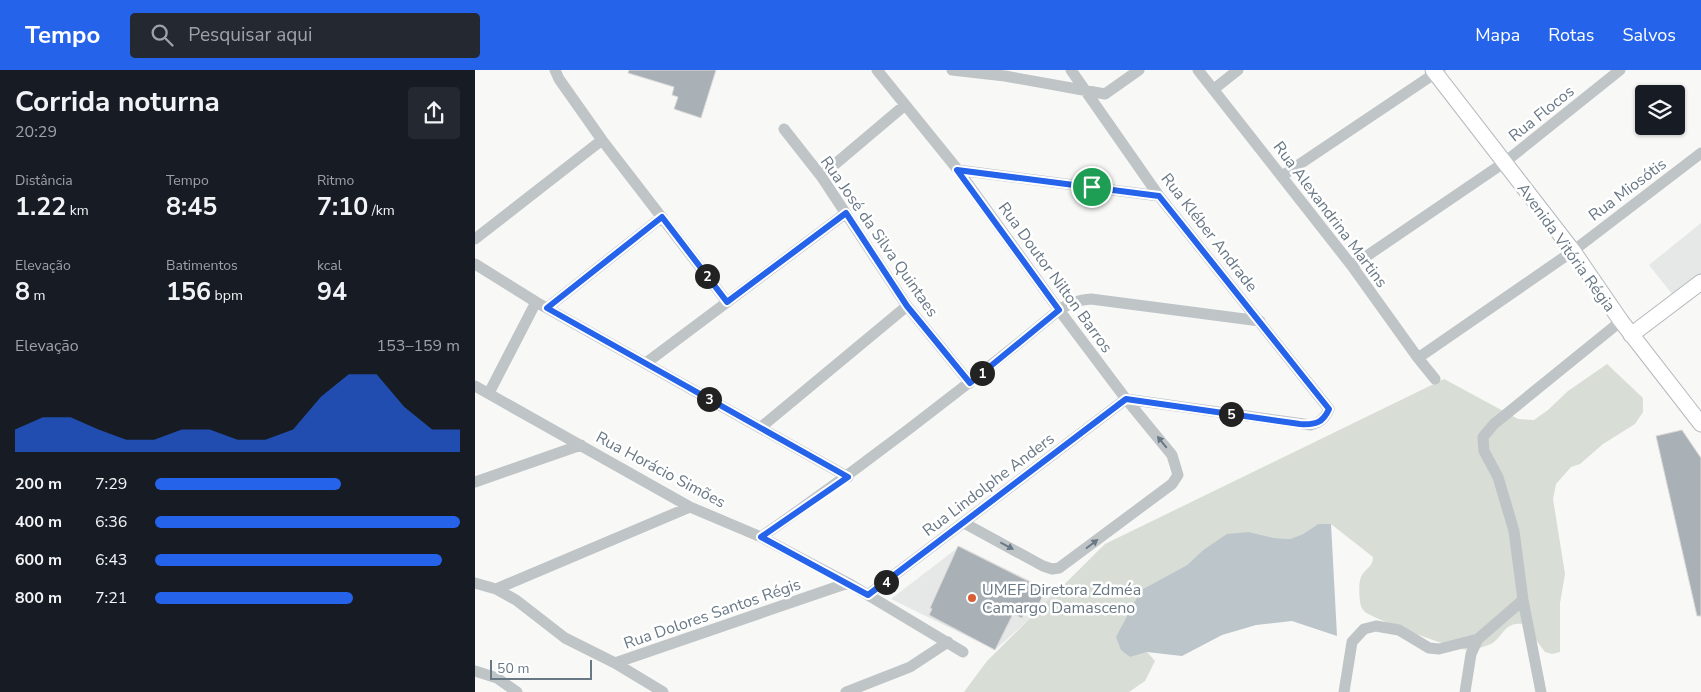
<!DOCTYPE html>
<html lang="pt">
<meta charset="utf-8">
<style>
:root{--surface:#171b24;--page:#242831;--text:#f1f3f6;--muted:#9ea1a6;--accent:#2563eb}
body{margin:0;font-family:"Nunito Sans",sans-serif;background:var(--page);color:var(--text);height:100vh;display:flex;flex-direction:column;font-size:19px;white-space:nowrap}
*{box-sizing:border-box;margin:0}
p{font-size:16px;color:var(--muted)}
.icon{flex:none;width:28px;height:28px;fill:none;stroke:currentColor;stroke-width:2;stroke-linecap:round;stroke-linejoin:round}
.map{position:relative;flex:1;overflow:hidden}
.details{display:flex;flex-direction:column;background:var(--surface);width:475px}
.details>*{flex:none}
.controls{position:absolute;left:1160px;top:15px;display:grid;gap:10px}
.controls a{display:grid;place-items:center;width:50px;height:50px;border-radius:5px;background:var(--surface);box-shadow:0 1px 4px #0004;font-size:25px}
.scale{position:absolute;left:15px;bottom:12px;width:102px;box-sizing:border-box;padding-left:5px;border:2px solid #697885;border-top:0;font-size:14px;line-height:18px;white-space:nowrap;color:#697885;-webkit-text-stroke:4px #fff;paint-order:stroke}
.pin{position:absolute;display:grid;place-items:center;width:42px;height:42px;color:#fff;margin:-21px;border:2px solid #fff;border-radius:50%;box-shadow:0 1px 5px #0007}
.km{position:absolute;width:25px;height:25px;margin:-12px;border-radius:50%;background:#222;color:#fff;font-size:14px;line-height:25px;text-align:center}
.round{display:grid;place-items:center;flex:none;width:52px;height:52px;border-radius:5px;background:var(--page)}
.summary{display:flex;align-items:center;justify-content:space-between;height:85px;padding:0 15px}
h1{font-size:28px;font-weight:700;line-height:38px}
.metrics{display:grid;grid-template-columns:repeat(3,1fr);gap:8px;height:85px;padding:5px 15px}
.metrics div{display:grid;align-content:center}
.metrics b{font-size:25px;font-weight:700}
.metrics small{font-size:14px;font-weight:400}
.metrics p{font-size:14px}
.chart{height:140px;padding:10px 15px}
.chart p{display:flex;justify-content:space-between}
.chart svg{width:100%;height:90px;margin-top:5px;fill:var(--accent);opacity:.7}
ul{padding:0 15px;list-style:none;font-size:16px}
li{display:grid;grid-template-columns:80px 60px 1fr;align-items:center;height:38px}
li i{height:12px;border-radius:6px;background:var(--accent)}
header{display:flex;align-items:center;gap:30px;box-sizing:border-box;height:70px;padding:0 25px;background:var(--accent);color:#fff}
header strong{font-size:24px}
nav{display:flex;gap:28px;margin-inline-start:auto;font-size:18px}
.search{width:350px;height:45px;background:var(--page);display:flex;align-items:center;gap:12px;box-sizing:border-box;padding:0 18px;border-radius:5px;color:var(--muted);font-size:19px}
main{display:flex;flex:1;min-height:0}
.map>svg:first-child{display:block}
.built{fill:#e6e7e7}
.green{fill:#d8ddd5}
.water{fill:#bbc5ca}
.building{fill:#a9b1b6;stroke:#dadad8}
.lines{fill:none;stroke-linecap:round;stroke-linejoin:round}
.secondary-casing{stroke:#b4b9be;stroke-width:17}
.street{stroke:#bfc4c7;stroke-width:11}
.secondary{stroke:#fff;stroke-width:15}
.oneway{fill:#697885}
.route-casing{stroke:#fff;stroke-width:10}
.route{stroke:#2563eb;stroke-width:6}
.poi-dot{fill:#d75e37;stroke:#fff;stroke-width:2}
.labels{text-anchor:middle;stroke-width:5;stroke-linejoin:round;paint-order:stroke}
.street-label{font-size:16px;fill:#697885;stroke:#fff}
.poi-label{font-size:16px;fill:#697885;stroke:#fff;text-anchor:start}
</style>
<header>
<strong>Tempo</strong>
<div class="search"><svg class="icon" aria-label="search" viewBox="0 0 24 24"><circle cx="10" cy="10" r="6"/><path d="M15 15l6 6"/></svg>Pesquisar aqui</div>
<nav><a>Mapa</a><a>Rotas</a><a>Salvos</a></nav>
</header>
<main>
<section class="details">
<div class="summary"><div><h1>Corrida noturna</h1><p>20:29</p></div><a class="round"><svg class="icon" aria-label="share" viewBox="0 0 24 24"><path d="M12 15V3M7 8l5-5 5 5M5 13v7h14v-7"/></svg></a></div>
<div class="metrics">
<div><p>Distância</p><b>1.22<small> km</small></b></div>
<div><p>Tempo</p><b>8:45</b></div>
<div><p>Ritmo</p><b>7:10<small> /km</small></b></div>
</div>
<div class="metrics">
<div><p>Elevação</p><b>8<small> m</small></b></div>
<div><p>Batimentos</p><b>156<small> bpm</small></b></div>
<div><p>kcal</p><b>94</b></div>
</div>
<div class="chart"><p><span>Elevação</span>153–159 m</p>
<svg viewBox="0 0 160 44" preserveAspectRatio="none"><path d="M0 44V33L10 27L20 27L30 33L40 38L50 38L60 33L70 33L80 38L90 38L100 33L110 17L120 6L130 6L140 22L150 33L160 33V44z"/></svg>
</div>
<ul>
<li><b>200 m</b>7:29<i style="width:61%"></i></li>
<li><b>400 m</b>6:36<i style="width:100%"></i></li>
<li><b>600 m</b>6:43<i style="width:94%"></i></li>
<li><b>800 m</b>7:21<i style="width:65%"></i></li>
</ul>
</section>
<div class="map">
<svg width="1226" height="622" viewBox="0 0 1226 622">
<rect width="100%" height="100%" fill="#f8f8f6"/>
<path class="built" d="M 1226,153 L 1226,209 L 1201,229 L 1174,195 Z
M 485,476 L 582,524 L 520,580 L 416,529 Z"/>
<path class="green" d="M 1132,294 L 1168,328 L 1168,342 L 1160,354 L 1128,374 L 1105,394 L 1096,397 L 1081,414 L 1078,429 L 1090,504 L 1085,533 L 1085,582 L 1077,584 L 1070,582 L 1049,554 C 1031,552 1031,561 1019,572 C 1014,576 1000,579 994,580 C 983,581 899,549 890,542 C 889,541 886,537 886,536 C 884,529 883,511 887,505 C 891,498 898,497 898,487 L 856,454 L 843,454 L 828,464 L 815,469 L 799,468 L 774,462 L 727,481 L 712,495 L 666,520 L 656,540 L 654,587 L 672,582 L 680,591 L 670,611 L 654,622 L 489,622 L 512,591 L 630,474 L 969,309 L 1043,349 L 1059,350 L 1073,340 L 1093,321 Z"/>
<path class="water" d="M 843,454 L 856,454 L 862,566 L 817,551 L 781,555 L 747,565 L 707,586 L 672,582 L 655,587 L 646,580 L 641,567 L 666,520 L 712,495 L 727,481 L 752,464 L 774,462 L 799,468 L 815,469 L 828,464 Z"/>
<path class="building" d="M 154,0 L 241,0 L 226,48 L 199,39 L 203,27 L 197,25 L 199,17 L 153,3 Z
M 1207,360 L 1226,388 L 1226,546 L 1222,546 L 1181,366 Z
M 483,476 L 571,520 L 562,537 L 554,533 L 547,548 L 538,544 L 520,580 L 454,545 L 457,539 L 455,538 Z"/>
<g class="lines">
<defs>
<path id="secondary" d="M 958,0 L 1098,181 L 1146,251 L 1226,354
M 1156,265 L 1226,212"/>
</defs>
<use href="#secondary" class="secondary-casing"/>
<path class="street" d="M 80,0 L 84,9 L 127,70 L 252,232
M 402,0 L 483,100 L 584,240 L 651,329 L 697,385 L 703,405 L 697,414 L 584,498 L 577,499 L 568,496 L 489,453
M 477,0 L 530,6 L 630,24 L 664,0
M 596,0 L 684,126 L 854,339 C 850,348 846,352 836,355 L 651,329
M 723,0 L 877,196 L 943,288 L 960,309
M 739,19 L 763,0
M 309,59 L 346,106 L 432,236 L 495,313
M 483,100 L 684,126
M 346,106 L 430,35
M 807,106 L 965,0
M 0,169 L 127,70
M 0,194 L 61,232 L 373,407
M 877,196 L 1030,92 L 1145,0
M 72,238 L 187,147
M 943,288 L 1098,181 L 1226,83
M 171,293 L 371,143
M 0,316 L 215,437 L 286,467 L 373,513 L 488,582
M 14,323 L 61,232
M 285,358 L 432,236
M 0,412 L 106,375
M 286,467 C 389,395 487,320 584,240 C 595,233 603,230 616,229 L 785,251
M 0,513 L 21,519 L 41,530 L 90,568 L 140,593 L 188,622
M 21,519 L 215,437
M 393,525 L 651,329
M 140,593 L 373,513
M 0,601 L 22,608 L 42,622
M 371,622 L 435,597 L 473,572
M 869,622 L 877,572 L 889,559 L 901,556 L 924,560 L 954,578 L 964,579 L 1003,569
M 990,622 L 996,584 L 1003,569 L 1048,530
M 1066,622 L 1048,530 L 1039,461 L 1023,407 L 1009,381 L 1008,367 L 1019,354 L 1146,251"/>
<use href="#secondary" class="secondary"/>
</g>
<defs><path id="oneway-solid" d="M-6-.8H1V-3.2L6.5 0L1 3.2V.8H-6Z" transform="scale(1.25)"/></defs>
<g class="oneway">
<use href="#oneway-solid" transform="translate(687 372) rotate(-129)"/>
<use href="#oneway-solid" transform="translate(617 474) rotate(-37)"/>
<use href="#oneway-solid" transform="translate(532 476) rotate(28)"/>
</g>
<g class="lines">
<defs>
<path id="route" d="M 482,100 L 684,126 L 854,339 C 848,353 840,355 825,354 L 651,329 L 393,525 L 286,467 L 373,407 L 72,238 L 187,147 L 252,232 L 371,143 L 432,236 L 495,313 L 584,240 Z"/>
</defs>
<use href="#route" class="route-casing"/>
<use href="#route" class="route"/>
</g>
<circle class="poi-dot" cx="497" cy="528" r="5"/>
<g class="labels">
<g class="street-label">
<text transform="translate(1066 43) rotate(-39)" y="6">Rua Flocos</text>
<text transform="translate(1152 119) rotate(-37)" y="6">Rua Miosótis</text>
<text transform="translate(856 144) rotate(53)" y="6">Rua Alexandrina Martins</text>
<text transform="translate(735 162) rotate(52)" y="6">Rua Kléber Andrade</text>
<text transform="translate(405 166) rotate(55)" y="6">Rua José da Silva Quintaes</text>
<text transform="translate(1092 177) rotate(54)" y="6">Avenida Vitória Régia</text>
<text transform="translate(581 207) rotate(54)" y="6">Rua Doutor Nilton Barros</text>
<text transform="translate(186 399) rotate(28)" y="6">Rua Horácio Simões</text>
<text transform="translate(513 414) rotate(-37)" y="6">Rua Lindolphe Anders</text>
<text transform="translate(237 543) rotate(-19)" y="6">Rua Dolores Santos Régis</text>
</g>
<g class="poi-label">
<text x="507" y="525">UMEF Diretora Zdméa<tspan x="507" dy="18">Camargo Damasceno</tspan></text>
</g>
</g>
</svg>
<div class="controls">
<a><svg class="icon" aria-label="layers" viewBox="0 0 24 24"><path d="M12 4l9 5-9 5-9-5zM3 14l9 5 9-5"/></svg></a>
</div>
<div class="scale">50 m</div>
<div class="pin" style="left:617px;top:117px;background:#1e9e55"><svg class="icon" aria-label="arrive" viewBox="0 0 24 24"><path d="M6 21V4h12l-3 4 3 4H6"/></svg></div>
<b class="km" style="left:507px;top:303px">1</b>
<b class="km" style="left:232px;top:206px">2</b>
<b class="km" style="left:234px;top:329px">3</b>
<b class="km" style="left:411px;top:512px">4</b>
<b class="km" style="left:756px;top:344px">5</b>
</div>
</main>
